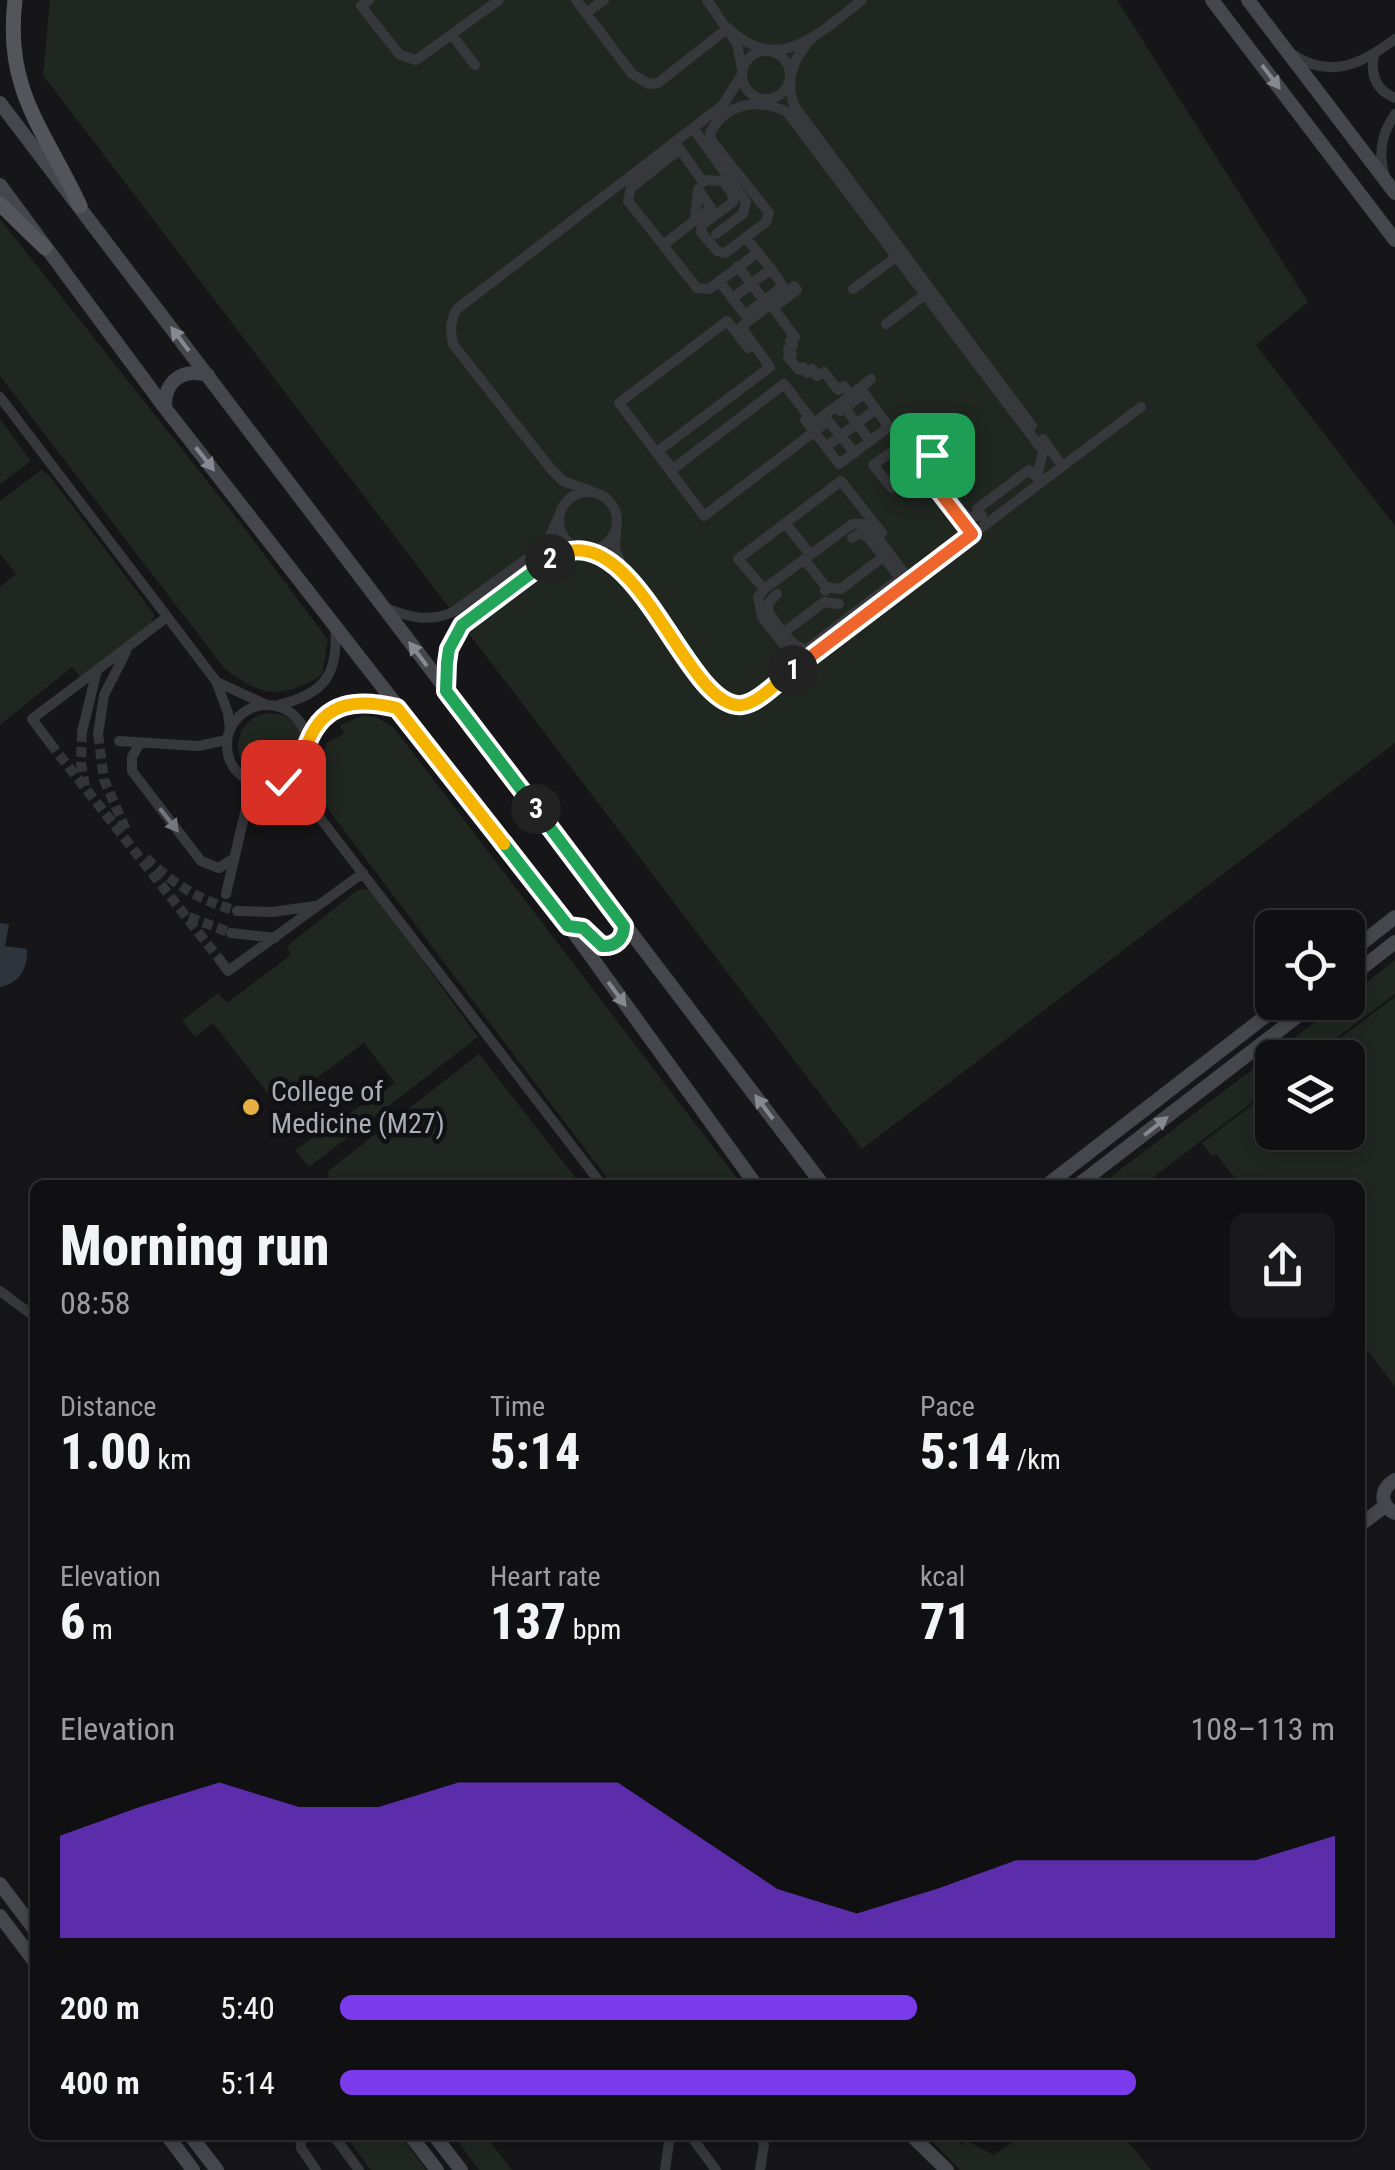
<!DOCTYPE html>
<meta charset="utf-8">
<style>
:root{--surface:#101012;--page:#19191b;--text:#f1f3f6;--muted:#9c9d9f;--line:#303032;--accent:#7c3aed}
body{margin:0;font-family:"Roboto Condensed",sans-serif;background:var(--page);color:var(--text);height:100vh;display:flex;flex-direction:column;font-size:38px;white-space:nowrap}
*{box-sizing:border-box;margin:0}
p{font-size:32px;color:var(--muted)}
.icon{flex:none;width:55px;height:55px;fill:none;stroke:currentColor;stroke-width:2;stroke-linecap:round;stroke-linejoin:round}
.map{position:relative;flex:1;overflow:hidden}
.details{position:absolute;left:30px;top:1180px;width:1335px;height:960px;display:flex;flex-direction:column;background:var(--surface);border-radius:15px;box-shadow:0 5px 15px #0003,0 0 0 2px var(--line)}
.details>*{flex:none}
.buttons{position:absolute;left:1255px;top:910px;display:grid;gap:20px}
.buttons a{display:grid;place-items:center;width:110px;height:110px;border-radius:15px;background:var(--surface);box-shadow:0 5px 15px #0003,0 0 0 2px var(--line);font-size:50px}
.pin{position:absolute;display:grid;place-items:center;width:85px;height:85px;color:#fff;margin:-42px;border-radius:20px;box-shadow:0 5px 15px #0006}
.km{position:absolute;width:50px;height:50px;margin:-25px;border-radius:50%;background:#222;color:#fff;font-size:28px;line-height:50px;text-align:center}
.round{display:grid;place-items:center;flex:none;width:105px;height:105px;border-radius:15px;background:var(--page)}
.summary{display:flex;align-items:center;justify-content:space-between;height:170px;padding:0 30px}
h1{font-size:55px;font-weight:800;line-height:75px}
.figures{display:grid;grid-template-columns:repeat(3,1fr);gap:15px;height:170px;padding:10px 30px}
.figures div{display:grid;align-content:center}
.figures b{font-size:50px;font-weight:800}
.figures small{font-size:28px;font-weight:400}
.figures p{font-size:28px}
.chart{height:280px;padding:20px 30px}
.chart p{display:flex;justify-content:space-between}
.chart svg{width:100%;height:180px;margin-top:10px;fill:var(--accent);opacity:.7}
ul{padding:0 30px;list-style:none;font-size:32px}
li{display:grid;grid-template-columns:160px 120px 1fr;align-items:center;height:75px}
li i{height:25px;border-radius:12px;background:var(--accent)}
.map>svg:first-child{display:block}
.green{fill:#202721}
.water{fill:#2d343b}
.lines{fill:none;stroke-linecap:round;stroke-linejoin:round}
.street-tunnel{stroke:#333438;stroke-width:10;stroke-dasharray:10 5;stroke-linecap:butt}
.street{stroke:#37383c;stroke-width:10}
.secondary{stroke:#45474c;stroke-width:14}
.primary{stroke:#53555b;stroke-width:15}
.oneway{fill:#868992}
.oneway2{fill:#767880}
.split-1-casing{stroke:#fff;stroke-width:20}
.split-2-casing{stroke:#fff;stroke-width:20}
.split-3-casing{stroke:#fff;stroke-width:20}
.split-4-casing{stroke:#fff;stroke-width:20}
.split-5-casing{stroke:#fff;stroke-width:20}
.split-1{stroke:#f0652b;stroke-width:12}
.split-2{stroke:#f5b400;stroke-width:12}
.split-3{stroke:#22a559;stroke-width:12}
.split-4{stroke:#22a559;stroke-width:12}
.split-5{stroke:#f5b400;stroke-width:12}
.poi-dot{fill:#e5b041;stroke:#111113;stroke-width:4}
.labels{text-anchor:middle;stroke-width:9;stroke-linejoin:round;paint-order:stroke}
.poi-label{font-size:28px;fill:#a9adb7;stroke:#111113;text-anchor:start}
</style>
<div class="map">
<svg width="1395" height="2170" viewBox="0 0 1395 2170">
<rect width="100%" height="100%" fill="#161618"/>
<path class="green" d="M 50,0 L 1117,0 L 1308,302 L 1256,345 L 1395,526 L 1395,743 L 862,1149 L 43,75 Z
M 0,219 L 249,534 L 328,640 L 322,675 C 281,699 263,698 225,669 L 0,376 Z
M 0,419 L 31,461 L 0,484 Z
M 41,470 L 49,475 L 154,614 L 152,623 L 82,679 L 72,667 L 0,725 L 0,587 L 16,574 L 0,554 L 0,501 Z
M238 746a33 33 0 1 1 66 0a33 33 0 1 1-66 0Z
M 364,715 L 378,718 L 394,728 L 742,1185 L 614,1185 L 607,1178 L 325,805 C 314,781 319,766 327,742 L 344,734 L 340,725 Z
M 359,889 L 371,890 L 478,1037 L 309,1167 L 295,1150 L 395,1083 L 364,1043 L 284,1102 L 273,1100 L 213,1023 L 195,1037 L 182,1021 L 218,993 L 227,1003 L 291,955 L 287,946 Z
M 1395,960 L 1395,994 L 1311,1057 L 1272,1058 L 1272,1087 L 1143,1185 L 1100,1185 L 1340,1003 L 1348,1002 L 1348,997 Z
M 1395,997 L 1395,1386 L 1360,1341 L 1360,1185 L 1240,1185 L 1216,1154 L 1212,1156 L 1202,1143 L 1272,1090 L 1272,1132 L 1348,1132 L 1348,1058 L 1315,1057 Z
M 479,1054 L 581,1185 L 330,1185 L 328,1171 Z
M 345,2135 L 400,2135 L 426,2170 L 371,2170 Z
M 453,2135 L 485,2135 L 512,2170 L 479,2170 Z
M 926,2135 L 953,2135 L 961,2145 L 967,2141 L 994,2155 L 1024,2135 L 1123,2135 L 1151,2170 L 960,2170 Z"/>
<path class="water" d="M 0,923 L 9,924 L 5,946 L 27,949 C 28,968 20,983 0,987 Z"/>
<g class="lines">
<path class="street-tunnel" d="M 82,732 L 81,764 L 85,786
M 98,734 L 104,780 L 127,832
M 50,743 L 220,960
M 146,858 C 173,884 201,901 237,911
M 189,917 L 231,933"/>
<path class="street" d="M 369,0 L 361,6 L 400,55 L 416,60 L 499,0
M 576,0 L 632,74 L 649,84 L 658,83 L 728,28
M 707,0 L 737,44 L 742,69
M 586,13 L 604,0
M 728,28 C 779,77 819,33 862,0
M 452,35 L 475,65
M 812,38 C 793,58 784,81 795,107 L 1032,426
M742 75a24 24 0 1 1 48 0a24 24 0 1 1-48 0Z
M 1292,54 C 1330,80 1362,64 1395,39
M 1374,55 C 1370,75 1376,90 1395,98
M 693,128 L 746,202 L 743,214 L 716,234
M 1385,177 C 1378,154 1381,135 1395,114
M 705,180 L 723,181 L 732,194 L 733,202 L 702,225 L 701,232 L 717,251 L 725,253 L 766,222 L 769,213 L 712,141 L 710,133 C 726,102 759,98 787,112 L 1043,451 L 1037,478 L 1029,470 L 977,509 L 982,516 L 967,517 L 930,470 L 933,460 L 949,448 L 931,424 L 873,465 L 892,488
M 695,220 L 698,189 L 711,208 L 663,245 L 697,288 L 709,289 L 758,252
M 663,245 L 628,201 L 631,188 L 680,149 L 703,182
M 738,266 L 751,284 L 771,269 L 746,238
M 719,281 L 745,315 L 783,286 L 771,269
M 794,286 L 797,290 L 773,308 L 795,337 L 790,341 L 793,345 L 788,349 L 792,354 L 788,357 L 799,370 L 803,367 L 807,373 L 812,369 L 817,376 L 824,372 L 838,390 L 844,386 L 851,395 L 814,423 L 784,384 L 673,469 L 658,451 L 770,367 L 741,327 Z
M 853,289 L 896,257
M 732,299 L 751,284 L 764,300
M 886,324 L 924,295
M 748,348 L 727,321 L 619,403 L 704,516 L 828,421 L 855,453
M 851,395 L 871,379
M 0,397 L 216,681 L 228,713 L 230,730
M 848,406 L 864,393 L 889,427 L 839,464 L 826,447 L 876,409
M 840,411 L 845,408 L 870,441
M 805,420 L 826,447
M 918,437 L 931,455 L 906,474 L 893,456 Z
M 1043,439 L 1062,466
M 905,447 L 929,478
M 591,491 L 563,481 L 550,468 L 453,344 C 450,330 450,321 457,309 L 723,105 L 741,76
M559 521a29 29 0 1 1 58 0a29 29 0 1 1-58 0Z
M 785,523 L 810,554
M 616,532 L 615,549 L 623,568
M 590,551 C 651,573 685,693 740,706 L 751,702 L 1141,407
M 804,559 L 826,587 L 825,591
M 826,587 L 841,589 L 883,557
M 764,589 L 738,559 L 841,481 L 882,533
M 777,594 L 769,602 L 768,612 L 783,633
M 839,604 L 824,602 L 783,633 L 795,645 L 806,650 L 900,578 L 867,536 L 859,534 L 852,538
M 384,607 C 408,617 428,623 453,612 L 546,545 L 559,516
M 800,665 L 762,617 L 758,597 L 764,589 L 852,524 L 862,524 L 871,529 L 910,581
M 219,683 L 267,705
M 447,690 L 449,649 L 462,625 L 553,556 L 579,550
M 278,705 C 326,694 339,673 335,625
M227 745a40 40 0 1 1 80 0a40 40 0 1 1-80 0Z
M 82,732 L 97,670
M 98,734 L 104,695 L 126,652
M 119,741 L 198,746 L 227,740
M 50,743 L 32,719 L 167,617
M 140,743 L 132,757 L 132,771 L 201,861 L 219,868 L 234,858
M 307,744 C 331,700 351,698 397,708
M 303,762 L 315,808
M 270,785 L 296,796 L 317,814 L 602,1185
M 226,894 L 246,808 L 258,784
M 237,911 L 272,912 L 315,906
M 231,933 L 275,938
M 220,960 L 228,971 L 363,873
M 0,1291 L 35,1317
M 300,2135 L 301,2148 L 316,2170
M 333,2135 L 359,2170
M 690,2135 L 716,2170
M 665,2170 L 670,2135
M 760,2170 L 764,2145 L 761,2135"/>
<path class="secondary" d="M 1212,0 L 1395,240
M 1248,0 L 1395,193
M 0,103 L 823,1185
M 0,185 L 165,408 L 569,926 L 756,1185
M 165,408 C 164,381 182,368 208,375
M 569,926 L 580,926 L 597,944 L 607,947 L 620,940 L 624,926
M 1348,954 L 1395,917
M 1348,979 L 1395,942
M 1047,1185 L 1284,1002
M 1078,1185 L 1316,1002
M 1395,1480 C 1380,1489 1379,1505 1395,1513
M 1360,1525 L 1385,1506
M 0,1884 L 35,1930
M 0,1916 L 35,1962
M 167,2135 L 193,2170
M 190,2135 L 217,2170
M 410,2135 L 437,2170
M 434,2135 L 461,2170
M 911,2135 L 947,2170"/>
<path class="primary" d="M 15,0 C 4,91 45,130 80,206
M 0,204 L 45,248"/>
</g>
<defs><path id="oneway-solid" d="M-6-.8H1V-3.2L6.5 0L1 3.2V.8H-6Z" transform="scale(2.5)"/></defs>
<g class="oneway">
<use href="#oneway-solid" transform="translate(1271 77) rotate(53)"/>
<use href="#oneway-solid" transform="translate(180 339) rotate(-127)"/>
<use href="#oneway-solid" transform="translate(205 459) rotate(52)"/>
<use href="#oneway-solid" transform="translate(418 654) rotate(-127)"/>
<use href="#oneway-solid" transform="translate(617 994) rotate(54)"/>
<use href="#oneway-solid" transform="translate(764 1107) rotate(-127)"/>
<use href="#oneway-solid" transform="translate(1156 1126) rotate(-38)"/>
</g>
<use class="oneway2" href="#oneway-solid" transform="translate(169 820) rotate(52)"/>
<g class="lines">
<defs>
<path id="split-1" d="M 793,670 L 972,534 L 919,465 L 932,455"/>
<path id="split-2" d="M 550,559 C 635,506 685,712 742,705 C 759,703 779,680 793,670"/>
<path id="split-3" d="M 536,809 L 446,691 L 447,663 L 449,649 L 462,625 L 550,559"/>
<path id="split-4" d="M 504,844 L 568,926 L 583,928 L 602,946 C 615,947 624,939 624,926 L 536,809"/>
<path id="split-5" d="M 283,782 C 300,770 301,759 308,742 C 325,700 359,699 397,708 L 504,844"/>
</defs>
<use href="#split-1" class="split-1-casing"/>
<use href="#split-2" class="split-2-casing"/>
<use href="#split-3" class="split-3-casing"/>
<use href="#split-4" class="split-4-casing"/>
<use href="#split-5" class="split-5-casing"/>
<use href="#split-1" class="split-1"/>
<use href="#split-2" class="split-2"/>
<use href="#split-3" class="split-3"/>
<use href="#split-4" class="split-4"/>
<use href="#split-5" class="split-5"/>
</g>
<circle class="poi-dot" cx="251" cy="1107" r="10"/>
<g class="labels">
<g class="poi-label">
<text x="271" y="1101">College of<tspan x="271" dy="32">Medicine (M27)</tspan></text>
</g>
</g>
</svg>
<div class="buttons">
<a><svg class="icon" aria-label="locate" viewBox="0 0 24 24"><circle cx="12" cy="12" r="6"/><path d="M12 2v4M12 18v4M2 12h4M18 12h4"/></svg></a>
<a><svg class="icon" aria-label="layers" viewBox="0 0 24 24"><path d="M12 4l9 5-9 5-9-5zM3 14l9 5 9-5"/></svg></a>
</div>
<div class="pin" style="left:932px;top:455px;background:#1e9e55"><svg class="icon" aria-label="arrive" viewBox="0 0 24 24"><path d="M6 21V4h12l-3 4 3 4H6"/></svg></div>
<div class="pin" style="left:283px;top:782px;background:#d93025"><svg class="icon" aria-label="check" viewBox="0 0 24 24"><path d="M5 12l5 5 9-10"/></svg></div>
<b class="km" style="left:793px;top:670px">1</b>
<b class="km" style="left:550px;top:559px">2</b>
<b class="km" style="left:536px;top:809px">3</b>
<section class="details">
<div class="summary"><div><h1>Morning run</h1><p>08:58</p></div><a class="round"><svg class="icon" aria-label="share" viewBox="0 0 24 24"><path d="M12 15V3M7 8l5-5 5 5M5 13v7h14v-7"/></svg></a></div>
<div class="figures">
<div><p>Distance</p><b>1.00<small> km</small></b></div>
<div><p>Time</p><b>5:14</b></div>
<div><p>Pace</p><b>5:14<small> /km</small></b></div>
</div>
<div class="figures">
<div><p>Elevation</p><b>6<small> m</small></b></div>
<div><p>Heart rate</p><b>137<small> bpm</small></b></div>
<div><p>kcal</p><b>71</b></div>
</div>
<div class="chart"><p><span>Elevation</span>108–113 m</p>
<svg viewBox="0 0 160 44" preserveAspectRatio="none"><path d="M0 44V19L10 12L20 6L30 12L40 12L50 6L60 6L70 6L80 19L90 32L100 38L110 32L120 25L130 25L140 25L150 25L160 19V44z"/></svg>
</div>
<ul>
<li><b>200 m</b>5:40<i style="width:58%"></i></li>
<li><b>400 m</b>5:14<i style="width:80%"></i></li>
</ul>
</section>
</div>
